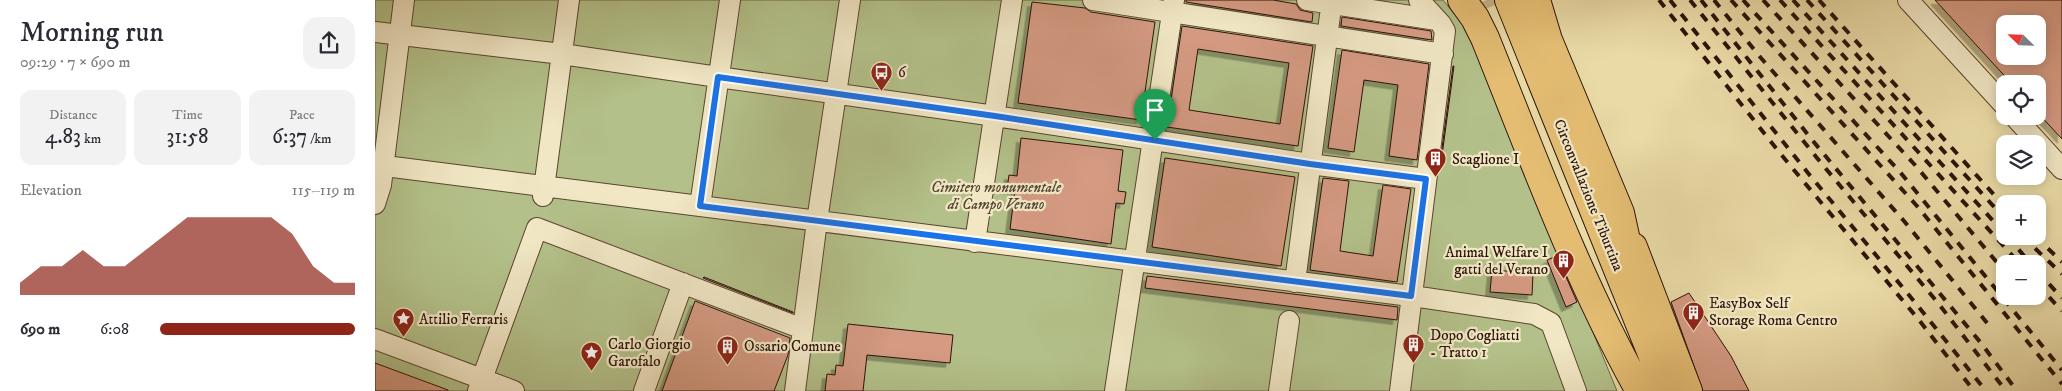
<!DOCTYPE html>
<meta charset="utf-8">
<style>
:root{--surface:#fff;--page:#f2f2f3;--text:#2b2b33;--muted:#7c7c81;--accent:#8f2418}
body{margin:0;font-family:"IM FELL DW Pica",serif;background:var(--page);color:var(--text);height:100vh;display:flex;flex-direction:column;font-size:19px;white-space:nowrap}
*{box-sizing:border-box;margin:0}
p{font-size:16px;color:var(--muted)}
.icon{flex:none;width:28px;height:28px;fill:none;stroke:currentColor;stroke-width:2;stroke-linecap:round;stroke-linejoin:round}
.map{position:relative;flex:1;overflow:hidden}
.side{display:flex;flex-direction:column;background:var(--surface);width:375px}
.side>*{flex:none}
.needle{width:32px;rotate:293deg}
.fabs{position:absolute;left:1621px;top:15px;display:grid;gap:10px}
.fabs a{display:grid;place-items:center;width:50px;height:50px;border-radius:10px;background:var(--surface);box-shadow:0 2px 12px #0003;font-size:25px}
.pin{position:absolute;display:grid;place-items:center;width:42px;height:42px;color:#fff;margin:-51px -21px;border-radius:50% 50% 50% 0;rotate:-45deg;box-shadow:0 0 5px #0007}
.pin .icon{rotate:45deg}
.round{display:grid;place-items:center;flex:none;width:52px;height:52px;border-radius:15px;background:var(--page)}
.summary{display:flex;align-items:center;justify-content:space-between;height:85px;padding:0 20px}
h1{font-size:28px;font-weight:600;line-height:38px}
.metrics{display:grid;grid-template-columns:repeat(3,1fr);gap:8px;height:85px;padding:5px 20px}
.metrics div{display:grid;align-content:center;border-radius:12px;background:var(--page);text-align:center}
.metrics b{font-size:21px;font-weight:600}
.metrics small{font-size:14px;font-weight:400}
.metrics p{font-size:14px}
.chart{height:140px;padding:10px 20px}
.chart p{display:flex;justify-content:space-between}
.chart svg{width:100%;height:90px;margin-top:5px;fill:var(--accent);opacity:.7}
ul{padding:0 20px;list-style:none;font-size:16px}
li{display:grid;grid-template-columns:80px 60px 1fr;align-items:center;height:38px}
li i{height:12px;border-radius:6px;background:var(--accent)}
main{display:flex;flex:1;min-height:0}
.map>svg:first-child{display:block}
.green{fill:#b3c089;stroke:#706948}
.building{fill:#d49a82;stroke:#2c1208;fill-rule:evenodd;filter:url(#shadow)}
.lines{fill:none;stroke-linecap:round;stroke-linejoin:round}
.highway-tunnel{stroke:#c3b286;stroke-width:28;stroke-dasharray:28 14;stroke-linecap:butt}
.minor-casing{stroke:#5b4430;stroke-width:22}
.highway-casing{stroke:#2c1208;stroke-width:30}
.minor{stroke:#f1e7c5;stroke-width:20}
.highway{stroke:#e4bd73;stroke-width:28}
.rail{stroke:#2c1208;stroke-width:4;stroke-dasharray:9 9;stroke-linecap:butt}
.route-casing{stroke:#fff;stroke-width:10}
.route{stroke:#1a73e8;stroke-width:6}
.labels{text-anchor:middle;stroke-width:4.5;stroke-linejoin:round;paint-order:stroke}
.poi-label{font-size:15px;fill:#2c1208;stroke:#f1e7c5;text-anchor:start}
.park-label{font-size:15px;font-style:italic;fill:#54462f;stroke:#f1e7c5}
.street-label{font-size:15px;fill:#2c1208;stroke:#f1e7c5}
</style>
<main>
<section class="side">
<div class="summary"><div><h1>Morning run</h1><p>09:29 · 7 × 690 m</p></div><a class="round"><svg class="icon" aria-label="share" viewBox="0 0 24 24"><path d="M12 15V3M7 8l5-5 5 5M5 13v7h14v-7"/></svg></a></div>
<div class="metrics">
<div><p>Distance</p><b>4.83<small> km</small></b></div>
<div><p>Time</p><b>31:58</b></div>
<div><p>Pace</p><b>6:37<small> /km</small></b></div>
</div>
<div class="chart"><p><span>Elevation</span>115–119 m</p>
<svg viewBox="0 0 160 44" preserveAspectRatio="none"><path d="M0 44V38L10 30L20 30L30 22L40 30L50 30L60 22L70 14L80 6L90 6L100 6L110 6L120 6L130 14L140 30L150 38L160 38V44z"/></svg>
</div>
<ul>
<li><b>690 m</b>6:08<i style="width:100%"></i></li>
</ul>
</section>
<div class="map">
<svg width="1687" height="391" viewBox="0 0 1687 391">
<defs>
<filter id="shadow"><feDropShadow dx="-4.5" dy="4.5" stdDeviation="0" flood-color="#0004"/></filter>
</defs>
<rect width="100%" height="100%" fill="#e9daa6"/>
<filter id="stains"><feTurbulence type="fractalNoise" baseFrequency=".004" numOctaves="4"/><feColorMatrix values="0 0 0 0 .2 0 0 0 0 .09 0 0 0 0 .02 0 0 0 .5 -.17"/></filter>
<radialGradient id="worn" r=".72"><stop offset=".6" stop-color="#630" stop-opacity="0"/><stop offset="1" stop-color="#630" stop-opacity=".3"/></radialGradient>
<path class="green" d="M 0,0 L 1068,0 L 1097,36 L 1242,391 L 0,391 Z"/>
<path class="building" d="M 811,0 L 898,0 L 921,4 L 925,10 L 938,13 L 937,22 L 811,2 Z
M 1560,0 L 1687,0 L 1687,139 L 1662,112 L 1662,84 L 1637,84 ZM 1630,24 L 1662,24 L 1662,56 L 1630,56 Z
M 657,2 L 710,8 L 716,12 L 780,22 L 766,120 L 643,103 Z
M 967,17 L 1056,31 L 1057,40 L 966,26 Z
M 807,26 L 938,46 L 923,146 L 792,127 ZM 823,49 L 914,63 L 905,124 L 814,110 Z
M 967,50 L 1054,64 L 1042,160 L 1014,156 L 1023,85 L 989,80 L 979,152 L 953,148 Z
M 1078,66 L 1079,66 L 1066,163 L 1065,163 Z
M 646,138 L 748,150 L 743,191 L 751,192 L 749,204 L 741,203 L 736,244 L 635,229 L 640,190 L 632,189 L 634,175 L 642,176 Z
M 790,158 L 920,177 L 906,266 L 777,247 Z
M 948,178 L 974,181 L 965,251 L 998,256 L 1008,185 L 1036,189 L 1022,282 L 935,270 Z
M 1182,256 L 1202,302 L 1191,307 L 1172,260 Z
M 1117,270 L 1158,273 L 1157,295 L 1115,292 Z
M 772,276 L 1023,307 L 1022,320 L 770,288 Z
M 329,277 L 418,312 L 418,313 L 328,278 Z
M 1314,293 L 1356,356 L 1374,391 L 1328,391 L 1296,302 Z
M 320,301 L 415,338 L 413,355 L 399,391 L 287,391 Z
M 473,324 L 578,335 L 575,363 L 492,355 L 488,391 L 450,391 L 452,374 L 460,375 L 461,365 L 468,366 Z
M 0,363 L 73,390 L 73,391 L 0,391 Z"/>
<g class="lines">
<path class="highway-tunnel" d="M 1112,0 L 1115,7"/>
<defs>
<path id="minor" d="M 718,0 L 1068,54
M 932,0 L 1062,20
M 1533,0 L 1630,106
M 0,32 L 187,54 L 343,77 L 620,116 L 935,164 L 1051,179
M 1639,116 L 1687,169
M 18,167 L 1051,298 L 1159,314 L 1176,323 L 1201,391
M 168,196 L 194,0
M 0,204 L 6,185 L 29,0
M 325,206 L 355,0
M 600,242 L 637,0
M 920,282 L 957,0
M 0,339 L 107,379 L 103,391
M 139,391 L 107,379 L 162,228 L 428,329
M 269,391 L 308,283
M 420,391 L 442,221 L 475,0
M 740,391 L 799,0
M 904,391 L 914,321
M 1025,391 L 1070,31 L 1066,24 L 1044,0"/>
<path id="highway" d="M 1087,0 L 1100,18 L 1110,38 C 1158,157 1202,279 1265,391
M 1134,0 L 1292,391
M 1161,0 L 1173,40 L 1245,213 L 1257,268
M 1258,247 L 1313,391"/>
</defs>
<use href="#minor" class="minor-casing"/>
<use href="#highway" class="highway-casing"/>
<use href="#minor" class="minor"/>
<use href="#highway" class="highway"/>
<path class="rail" d="M 1284,0 L 1404,152 L 1544,320 L 1599,391
M 1295,0 L 1433,173 L 1543,306 L 1611,391
M 1315,0 L 1442,158 L 1563,303 L 1631,391
M 1326,0 L 1438,141 L 1606,343 L 1642,391
M 1339,0 L 1386,58 L 1529,221 L 1617,329
M 1356,0 L 1542,206 L 1687,384
M 1368,0 L 1525,172 L 1687,370
M 1388,0 L 1540,165 L 1630,272
M 1405,0 L 1645,264
M 1418,0 L 1630,234
M 1432,0 L 1630,219
M 1444,0 L 1630,207
M 1632,236 L 1656,264
M 1647,236 L 1687,274
M 1660,236 L 1687,262
M 1662,271 L 1687,298
M 1662,284 L 1687,311"/>
</g>
<g class="lines">
<defs>
<path id="route" d="M 343,77 L 620,116 L 935,164 L 1051,179 L 1036,296 L 325,206 Z"/>
</defs>
<use href="#route" class="route-casing"/>
<use href="#route" class="route"/>
</g>
<defs>
<symbol id="bus-pin" viewBox="-11 -11 22 30"><path d="M0 17L-7.5 6A9.5 9.5 0 1 1 7.5 6Z" fill="#8f2418" stroke="#f1e7c5"/><path d="M-5-6H5V4H4V6H2V4H-2V6H-4V4H-5ZM-3.5-4V0h7V-4ZM-3.5 1.2v1.5H-2V1.2ZM2 1.2v1.5H3.5V1.2Z" fill="#fff"/></symbol>
<symbol id="building-pin" viewBox="-11 -11 22 30"><path d="M0 17L-7.5 6A9.5 9.5 0 1 1 7.5 6Z" fill="#8f2418" stroke="#f1e7c5"/><path d="M-4-6H4V6H1V3H-1V6H-4ZM-2.5-4.3h1.7v1.8h-1.7ZM.8-4.3h1.7v1.8H.8ZM-2.5-1h1.7V.8h-1.7ZM.8-1h1.7V.8H.8Z" fill="#fff"/></symbol>
<symbol id="sight-pin" viewBox="-11 -11 22 30"><path d="M0 17L-7.5 6A9.5 9.5 0 1 1 7.5 6Z" fill="#8f2418" stroke="#f1e7c5"/><path d="M0-6L1.8-2.2L6-1.7L2.9 1.2L3.7 5.4L0 3.3L-3.7 5.4L-2.9 1.2L-6-1.7L-1.8-2.2Z" fill="#fff"/></symbol>
</defs>
<g fill-rule="evenodd">
<use href="#bus-pin" x="494" y="60" width="25" height="34"/>
<use href="#building-pin" x="1048" y="146" width="25" height="34"/>
<use href="#building-pin" x="1176" y="248" width="25" height="34"/>
<use href="#building-pin" x="1306" y="300" width="25" height="34"/>
<use href="#sight-pin" x="16" y="306" width="25" height="34"/>
<use href="#building-pin" x="1026" y="332" width="25" height="34"/>
<use href="#building-pin" x="340" y="334" width="25" height="34"/>
<use href="#sight-pin" x="204" y="340" width="25" height="34"/>
</g>
<g class="labels">
<g class="poi-label">
<text x="523" y="77">6</text>
<text x="1077" y="164">Scaglione I</text>
<text x="1173" y="257" text-anchor="end">Animal Welfare I<tspan x="1173" dy="17">gatti del Verano</tspan></text>
<text x="1334" y="308">EasyBox Self<tspan x="1334" dy="17">Storage Roma Centro</tspan></text>
<text x="44" y="324">Attilio Ferraris</text>
<text x="1055" y="340">Dopo Cogliatti<tspan x="1055" dy="17">- Tratto 1</tspan></text>
<text x="233" y="349">Carlo Giorgio<tspan x="233" dy="17">Garofalo</tspan></text>
<text x="369" y="351">Ossario Comune</text>
</g>
<g class="park-label">
<text x="621" y="192">Cimitero monumentale<tspan x="621" dy="17">di Campo Verano</tspan></text>
</g>
<g class="street-label">
<text transform="translate(1214 195) rotate(68)" y="5">Circonvallazione Tiburtina</text>
</g>
</g>
<rect width="100%" height="100%" filter="url(#stains)"/>
<rect width="100%" height="100%" fill="url(#worn)"/>
</svg>
<div class="fabs">
<a><svg class="needle" viewBox="-14 -14 28 28"><path d="M0-13l5 13h-10z" fill="#e53935"/><path d="M0 13l5-13h-10z" fill="#7c7c81"/></svg></a>
<a><svg class="icon" aria-label="locate" viewBox="0 0 24 24"><circle cx="12" cy="12" r="6"/><path d="M12 2v4M12 18v4M2 12h4M18 12h4"/></svg></a>
<a><svg class="icon" aria-label="layers" viewBox="0 0 24 24"><path d="M12 4l9 5-9 5-9-5zM3 14l9 5 9-5"/></svg></a>
<a>+</a>
<a>−</a>
</div>
<div class="pin" style="left:780px;top:140px;background:#1e9e55"><svg class="icon" aria-label="arrive" viewBox="0 0 24 24"><path d="M6 21V4h12l-3 4 3 4H6"/></svg></div>
</div>
</main>
